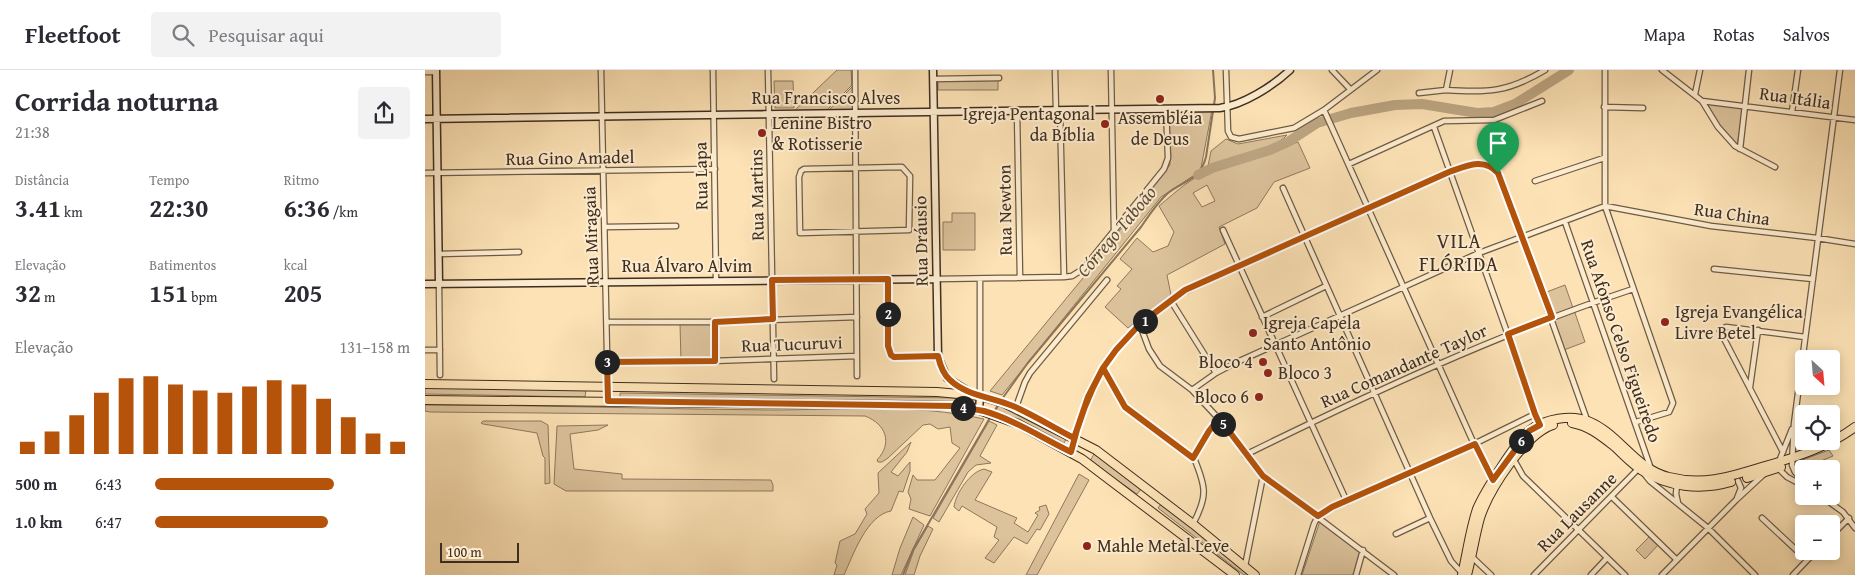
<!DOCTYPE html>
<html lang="pt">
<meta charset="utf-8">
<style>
:root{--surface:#fff;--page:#f2f2f3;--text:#2b2b33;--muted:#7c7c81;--line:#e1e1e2;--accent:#b45309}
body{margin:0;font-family:"Gentium Book Plus",serif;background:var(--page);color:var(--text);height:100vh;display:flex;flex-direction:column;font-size:19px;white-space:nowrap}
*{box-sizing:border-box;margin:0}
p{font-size:16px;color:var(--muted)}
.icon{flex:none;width:28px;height:28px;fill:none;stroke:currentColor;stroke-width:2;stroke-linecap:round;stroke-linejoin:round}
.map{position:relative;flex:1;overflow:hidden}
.drawer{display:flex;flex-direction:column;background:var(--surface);width:425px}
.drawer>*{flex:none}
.needle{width:32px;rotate:154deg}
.fabs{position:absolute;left:1370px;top:280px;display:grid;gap:10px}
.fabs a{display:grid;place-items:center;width:45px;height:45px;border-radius:5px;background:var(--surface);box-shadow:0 2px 12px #0003;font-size:25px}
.scale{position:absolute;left:15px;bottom:12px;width:79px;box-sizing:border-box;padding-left:5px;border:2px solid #3f2e20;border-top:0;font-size:14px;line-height:18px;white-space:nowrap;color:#3f2e20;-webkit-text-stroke:4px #fdeccf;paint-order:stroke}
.pin{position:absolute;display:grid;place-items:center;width:42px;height:42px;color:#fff;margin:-51px -21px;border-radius:50% 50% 50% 0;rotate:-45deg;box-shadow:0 0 5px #0007}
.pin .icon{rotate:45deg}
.km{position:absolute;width:25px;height:25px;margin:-12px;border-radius:50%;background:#222;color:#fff;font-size:14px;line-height:25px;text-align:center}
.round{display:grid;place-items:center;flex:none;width:52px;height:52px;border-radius:5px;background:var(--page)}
.overview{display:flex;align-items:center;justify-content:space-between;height:85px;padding:0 15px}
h1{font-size:28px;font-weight:700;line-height:38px}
.figures{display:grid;grid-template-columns:repeat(3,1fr);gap:8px;height:85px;padding:5px 15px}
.figures div{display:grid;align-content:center}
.figures b{font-size:25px;font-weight:700}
.figures small{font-size:14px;font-weight:400}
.figures p{font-size:14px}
.chart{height:140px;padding:10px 15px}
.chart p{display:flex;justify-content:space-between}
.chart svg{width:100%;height:90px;margin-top:5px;stroke:var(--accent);stroke-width:6}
ul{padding:0 15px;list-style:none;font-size:16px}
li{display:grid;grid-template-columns:80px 60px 1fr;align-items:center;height:38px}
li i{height:12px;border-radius:6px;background:var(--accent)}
header{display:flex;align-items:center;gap:30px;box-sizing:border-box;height:70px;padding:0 25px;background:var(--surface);border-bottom:1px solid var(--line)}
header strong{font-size:24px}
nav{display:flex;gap:28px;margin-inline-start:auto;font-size:18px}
.search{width:350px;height:45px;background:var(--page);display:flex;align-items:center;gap:12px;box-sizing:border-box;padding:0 18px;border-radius:5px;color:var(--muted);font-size:19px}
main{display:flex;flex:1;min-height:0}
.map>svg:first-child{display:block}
.green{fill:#dcc39c;stroke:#8e785e;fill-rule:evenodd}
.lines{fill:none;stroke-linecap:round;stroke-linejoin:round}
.stream{stroke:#8a755b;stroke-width:2}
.river{stroke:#bca582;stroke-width:10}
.street-casing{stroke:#6e5b45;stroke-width:7}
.secondary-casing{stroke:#3f2e20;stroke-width:9}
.primary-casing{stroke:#3f2e20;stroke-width:10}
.street{stroke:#fdeccf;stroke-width:4.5}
.secondary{stroke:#fdeccf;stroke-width:6}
.primary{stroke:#fce2b5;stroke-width:8}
.route-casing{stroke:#fff;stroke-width:10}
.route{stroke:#b45309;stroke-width:6}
.poi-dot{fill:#8f2418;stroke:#fdeccf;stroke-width:2}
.labels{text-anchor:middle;stroke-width:4;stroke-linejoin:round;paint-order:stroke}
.street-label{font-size:18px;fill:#3f2e20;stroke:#fdeccf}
.poi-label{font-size:18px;fill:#3f2e20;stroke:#fdeccf;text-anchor:start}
.water-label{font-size:19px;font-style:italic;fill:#5e4c38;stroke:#fdeccf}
.quarter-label{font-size:20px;letter-spacing:1px;fill:#3f2e20;stroke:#fdeccf}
</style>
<header>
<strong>Fleetfoot</strong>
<div class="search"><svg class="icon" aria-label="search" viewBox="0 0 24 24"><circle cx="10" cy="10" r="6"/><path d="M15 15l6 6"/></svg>Pesquisar aqui</div>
<nav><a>Mapa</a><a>Rotas</a><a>Salvos</a></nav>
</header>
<main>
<section class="drawer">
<div class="overview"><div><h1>Corrida noturna</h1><p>21:38</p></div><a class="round"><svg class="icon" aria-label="share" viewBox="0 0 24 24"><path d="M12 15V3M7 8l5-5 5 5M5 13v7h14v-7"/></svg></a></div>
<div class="figures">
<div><p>Distância</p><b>3.41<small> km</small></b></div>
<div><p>Tempo</p><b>22:30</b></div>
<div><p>Ritmo</p><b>6:36<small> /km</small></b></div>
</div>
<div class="figures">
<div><p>Elevação</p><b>32<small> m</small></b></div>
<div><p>Batimentos</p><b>151<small> bpm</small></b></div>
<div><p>kcal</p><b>205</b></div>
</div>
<div class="chart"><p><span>Elevação</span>131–158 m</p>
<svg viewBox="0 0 160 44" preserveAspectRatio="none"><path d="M5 44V38M15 44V33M25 44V25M35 44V14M45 44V7M55 44V6M65 44V10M75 44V13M85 44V14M95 44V11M105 44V8M115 44V10M125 44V17M135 44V26M145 44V34M155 44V38"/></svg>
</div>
<ul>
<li><b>500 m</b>6:43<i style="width:70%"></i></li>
<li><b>1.0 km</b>6:47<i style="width:68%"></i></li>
</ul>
</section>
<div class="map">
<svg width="1430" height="505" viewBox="0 0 1430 505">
<rect width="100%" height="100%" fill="#fce2b5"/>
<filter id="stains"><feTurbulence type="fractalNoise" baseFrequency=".004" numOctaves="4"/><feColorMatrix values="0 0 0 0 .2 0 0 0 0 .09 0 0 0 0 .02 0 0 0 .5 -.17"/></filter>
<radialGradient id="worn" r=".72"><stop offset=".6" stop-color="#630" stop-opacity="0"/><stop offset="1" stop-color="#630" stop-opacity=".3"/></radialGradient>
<path class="green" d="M 412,0 L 426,0 L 427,15 L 401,41 L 369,41 Z
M 513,10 L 573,10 L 573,20 L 513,20 Z
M 349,11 L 368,11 L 369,38 L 350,38 Z
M 428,16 L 428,41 L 402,42 Z
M 1279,33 L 1318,38 L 1312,77 L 1303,69 Z
M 744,40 L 787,40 L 776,98 L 771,104 L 736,127 L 577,325 L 565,321 L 658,208 L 745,95 Z
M 862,65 C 847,82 804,88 783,96 L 786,81 L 801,69 L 813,74 Z
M 873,72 L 885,98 L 849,112 L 832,138 L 794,157 L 800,174 L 742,205 L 746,225 L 703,258 L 680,237 L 696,219 L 692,216 L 707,199 L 695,189 L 712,168 L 728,182 L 743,176 L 749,162 L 734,136 C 751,122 772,101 795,99 ZM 782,115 L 790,131 L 777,137 L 768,123 Z
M 527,143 L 550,143 L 550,180 L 518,180 L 518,152 L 527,152 Z
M 1140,215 L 1148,238 L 1127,245 L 1119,223 Z
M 1149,240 L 1160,272 L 1139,280 L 1128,248 Z
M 255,254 L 289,254 L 289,290 L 256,291 Z
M 0,318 L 161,320 L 160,327 L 0,324 Z
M 195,323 L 530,328 L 533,334 L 195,327 Z
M 0,335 C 115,335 230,339 344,340 C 416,340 489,333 559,349 L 505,446 L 484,439 L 486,429 L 483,422 L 488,405 L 492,410 L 510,410 L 535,378 L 527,373 L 525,357 L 513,359 L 505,354 L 498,355 L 463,388 L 457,392 L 453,392 L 452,390 C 468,373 461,354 440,346 L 5,342 L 0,341 Z
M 574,335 L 602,346 L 641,369 L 639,373 L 594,349 L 570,342 Z
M 58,351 L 116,351 L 123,355 L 125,413 L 120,414 L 120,388 L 118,386 L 112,363 L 58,354 L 56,353 Z
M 564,351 L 572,355 L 555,386 L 566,393 L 551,395 L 543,402 L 514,452 L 508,448 Z
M 183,355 L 173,360 L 145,364 L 149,399 L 197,404 L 197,409 L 346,410 L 348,415 L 348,421 L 141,421 L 129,414 L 132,356 Z
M 486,372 L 482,382 L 466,402 L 473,406 L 485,392 L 485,401 L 478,422 L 474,421 L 466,441 C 442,445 428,485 419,505 L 409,505 L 412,495 L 410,493 L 415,471 L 430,464 L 442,444 L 440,439 L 454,423 L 453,403 Z
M 1404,380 L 1408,386 L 1372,401 L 1369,393 Z
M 669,384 L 717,418 L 712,424 L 665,391 Z
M 559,399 L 567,402 L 550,430 L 592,448 L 589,453 L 603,462 L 613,445 L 610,443 L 615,440 L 614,437 L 621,435 L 624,444 L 615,460 L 612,459 L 602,474 L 589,467 L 569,493 L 560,488 L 574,470 L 569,467 L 572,457 L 537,436 L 534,441 L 529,437 C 531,423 545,402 559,399 Z
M 654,404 L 664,410 L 612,505 L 601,505 Z
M 736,434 L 826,505 L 819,505 L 733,438 Z
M 488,447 L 499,455 L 476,505 L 467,505 L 475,478 Z
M 895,451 L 936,482 L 929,505 L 877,505 Z
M 503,456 L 508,459 L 495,486 L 489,505 L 480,505 L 489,480 Z
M 1225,466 L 1234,474 L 1220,489 L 1211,480 Z"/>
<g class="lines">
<path class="stream" d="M 577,329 L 602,294 L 716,157 C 724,145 732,133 743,123 C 760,110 775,110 781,87 L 790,28 L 788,0
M 569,342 L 574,333
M 478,505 L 488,480 L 566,346"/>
<path class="river" d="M 773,105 L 787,98 L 845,80 L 863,72 L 892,53 L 926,43 L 970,35 L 997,34 L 1052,43 L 1069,42 L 1090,34 L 1144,0"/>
<defs>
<path id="street" d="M 176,0 L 183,331
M 288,0 L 291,211
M 343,0 L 349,309
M 430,0 L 432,306
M 630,0 L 631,41
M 686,0 L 689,161
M 801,0 L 803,61 L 806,67 L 814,69 L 869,58 L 899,40 L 952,0
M 907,0 L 925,19
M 1025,0 L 1021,20 C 1063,23 1083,22 1120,0
M 1180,0 L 1180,136 L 1248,333 L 1244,342 L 1211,352
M 1237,0 L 1277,31 L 1293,57 L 1310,76 L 1350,97
M 0,2 L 11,2
M 508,9 L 574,8
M 994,23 L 1021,20
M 1270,24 L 1275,0
M 1277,31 L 1430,50
M 1179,37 L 1218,38
M 899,40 L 1049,374 L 1068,410
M 635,41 L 639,207
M 592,42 L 595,208
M 1367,42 L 1373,0
M 1009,57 L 1115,355
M 1315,79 L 1324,0
M 924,94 L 1019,51 L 1069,50 L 1117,31
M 477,97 L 485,106 L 484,160 L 375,163 L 374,107 L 376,101 L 379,99 Z
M 0,103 L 290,99
M 1110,111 L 1179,88
M 858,118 L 1005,448 L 1026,491 L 1037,503
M 1140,152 L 1226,399
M 180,157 L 251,156
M 798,160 L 922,432
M 14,184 L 94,182
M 1289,199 L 1388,209
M 463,209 L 463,277 L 466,285 L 469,287 L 513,287
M 512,209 L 639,207 L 647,206 L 658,199 L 739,99 L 743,88 L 741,39
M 14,214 L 15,305
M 746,231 L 791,303
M 837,247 L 901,216
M 182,252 L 290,252 L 432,247
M 290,252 L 290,291
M 715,255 L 724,279 L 735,296 L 767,320 L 793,348 L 838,406 L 969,505
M 0,280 L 15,280
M 182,292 L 286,291 L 432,286
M 678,298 L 700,337 L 769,388
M 1325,317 L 1333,260
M 767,320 L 791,303 L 810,293 L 1054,183 L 1180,136 L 1286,156 L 1392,168 L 1430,174
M 555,326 L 555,209
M 591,337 L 600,312 L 605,303 L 682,210
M 1367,359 L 1353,394 L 1353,398 L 1362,407 L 1379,416
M 646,382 L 663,327 L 678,298 L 702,266 L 753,225 L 813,196 L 1024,102 C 1042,96 1066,85 1076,108 L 1162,350
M 1358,382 L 1295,261 L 1301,257 L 1380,267
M 820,385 C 946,323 1075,263 1208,219
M 1089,390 L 1098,406 L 1200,505
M 1217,401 L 1225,411 L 1283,458 L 1330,505
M 1379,412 L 1370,402 L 1367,395 L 1369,354 L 1415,0
M 1252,414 L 1251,424 L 1253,433
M 1396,426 L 1418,442 L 1430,458
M 1187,427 L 1252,490
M 1312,428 L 1316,418 L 1313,411
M 1337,448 L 1382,490
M 768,454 C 783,426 781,417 769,388 L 784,361 L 793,348
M 971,464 L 1005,448
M 1406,466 L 1424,448
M 1047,487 L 1066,505
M 820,496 L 838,406
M 873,505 L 889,454 L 893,446 L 899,442 L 1049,374 L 1110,344
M 931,505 L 938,480
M 1109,505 L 1214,398
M 1166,505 L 1182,488
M 1237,505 L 1311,430 L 1339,404
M 1368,505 L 1391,481"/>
<path id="secondary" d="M 11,0 L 14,214
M 508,0 L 513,287 L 522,308 L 548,324
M 0,49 L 795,38 C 818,35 848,16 865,0
M 0,214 L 512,209
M 554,340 L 555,326"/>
<path id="primary" d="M 0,314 L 512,322 L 555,326 L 579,333 L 671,380 L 768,454 L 830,505
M 0,330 L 480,335 L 528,336 L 554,340 L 593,354 L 657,389 L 810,505
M 1147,353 C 1164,356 1176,366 1190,377 C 1198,385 1207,394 1216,400 C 1243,417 1275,421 1306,412
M 1322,408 L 1356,397
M 1037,505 C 1042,483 1045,460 1052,439 C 1059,422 1092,370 1105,360 C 1120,349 1146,344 1163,351 C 1194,363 1210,399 1244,407 C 1279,416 1307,406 1340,396 C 1372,387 1403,377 1430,357
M 1042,505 C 1047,486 1050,466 1055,448 C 1064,420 1100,364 1128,355"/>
</defs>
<use href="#street" class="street-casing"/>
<use href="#secondary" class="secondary-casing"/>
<use href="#primary" class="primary-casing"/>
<use href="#street" class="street"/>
<use href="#secondary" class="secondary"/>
<use href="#primary" class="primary"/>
</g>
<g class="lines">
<defs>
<path id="route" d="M 1073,103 C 1059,87 1041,96 1024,102 L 760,220 L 715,254 L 691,280 L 678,298 L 663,327 L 649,368 C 629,358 609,345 588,336 C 567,327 542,326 525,310 C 518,304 515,295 513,286 L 469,287 L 466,285 L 463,276 L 463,209 L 347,210 L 348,249 L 290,252 L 290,291 L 182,292 L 183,331 L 528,336 C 538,338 549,339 559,341 C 590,350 617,368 646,382 C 653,352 663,325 678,298 L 700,337 L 768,388 L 784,361 L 794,348 L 838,406 L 893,446 L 907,437 L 1050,374 L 1068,410 L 1104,361 L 1115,355 L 1110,344 L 1083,264 L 1127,247 L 1073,103"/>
</defs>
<use href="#route" class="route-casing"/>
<use href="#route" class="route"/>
</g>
<g class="poi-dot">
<circle cx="735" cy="29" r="5"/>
<circle cx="680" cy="54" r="5"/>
<circle cx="337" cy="63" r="5"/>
<circle cx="1240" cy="252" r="5"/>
<circle cx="828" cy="263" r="5"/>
<circle cx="838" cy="292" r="5"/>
<circle cx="843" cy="303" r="5"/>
<circle cx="834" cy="327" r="5"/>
<circle cx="662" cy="476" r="5"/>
</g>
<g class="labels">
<g class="street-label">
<text x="401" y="34">Rua Francisco Alves</text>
<text transform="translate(1370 28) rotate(8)" y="6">Rua Itália</text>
<text transform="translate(145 88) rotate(-1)" y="6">Rua Gino Amadel</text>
<text transform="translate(276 106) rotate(-91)" y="6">Rua Lapa</text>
<text transform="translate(332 125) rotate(-91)" y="6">Rua Martins</text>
<text transform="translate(580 140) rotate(-91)" y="6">Rua Newton</text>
<text transform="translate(1307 144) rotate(8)" y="6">Rua China</text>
<text transform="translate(166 166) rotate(-92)" y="6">Rua Miragaia</text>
<text transform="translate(496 171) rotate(-91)" y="6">Rua Dráusio</text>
<text x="262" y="202">Rua Álvaro Alvim</text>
<text transform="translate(1196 271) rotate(71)" y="6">Rua Afonso Celso Figueiredo</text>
<text transform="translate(367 274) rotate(-2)" y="6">Rua Tucuruvi</text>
<text transform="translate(979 296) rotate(-24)" y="6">Rua Comandante Taylor</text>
<text transform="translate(1152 442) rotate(-45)" y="6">Rua Lausanne</text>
</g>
<g class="poi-label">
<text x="670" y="50" text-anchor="end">Igreja Pentagonal<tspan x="670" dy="21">da Bíblia</tspan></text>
<text x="735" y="54" text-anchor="middle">Assembléia<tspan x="735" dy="21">de Deus</tspan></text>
<text x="347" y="59">Lenine Bistro<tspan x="347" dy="21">&amp; Rotisserie</tspan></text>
<text x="1250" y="248">Igreja Evangélica<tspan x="1250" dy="21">Livre Betel</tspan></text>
<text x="838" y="259">Igreja Capela<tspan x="838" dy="21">Santo Antônio</tspan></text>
<text x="828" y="298" text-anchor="end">Bloco 4</text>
<text x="853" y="309">Bloco 3</text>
<text x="824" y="333" text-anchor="end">Bloco 6</text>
<text x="672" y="482">Mahle Metal Leve</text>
</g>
<g class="water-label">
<text transform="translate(691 161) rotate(-50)" y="7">Córrego Taboão</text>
</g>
<g class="quarter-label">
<text x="1034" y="178">VILA<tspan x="1034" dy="23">FLÓRIDA</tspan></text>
</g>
</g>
<rect width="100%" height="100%" filter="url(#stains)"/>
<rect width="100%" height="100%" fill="url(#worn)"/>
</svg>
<div class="fabs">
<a><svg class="needle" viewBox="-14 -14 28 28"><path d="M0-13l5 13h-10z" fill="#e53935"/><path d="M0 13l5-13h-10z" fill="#7c7c81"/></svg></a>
<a><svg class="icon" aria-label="locate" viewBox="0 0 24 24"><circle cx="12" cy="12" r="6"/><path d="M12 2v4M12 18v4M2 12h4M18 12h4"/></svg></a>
<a>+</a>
<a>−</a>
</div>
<div class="scale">100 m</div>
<div class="pin" style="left:1073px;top:103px;background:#1e9e55"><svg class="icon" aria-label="arrive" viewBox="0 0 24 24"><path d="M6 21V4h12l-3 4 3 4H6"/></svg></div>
<b class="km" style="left:720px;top:251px">1</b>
<b class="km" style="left:463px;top:244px">2</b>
<b class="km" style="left:182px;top:292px">3</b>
<b class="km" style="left:538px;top:338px">4</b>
<b class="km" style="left:798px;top:354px">5</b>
<b class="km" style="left:1096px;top:371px">6</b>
</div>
</main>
